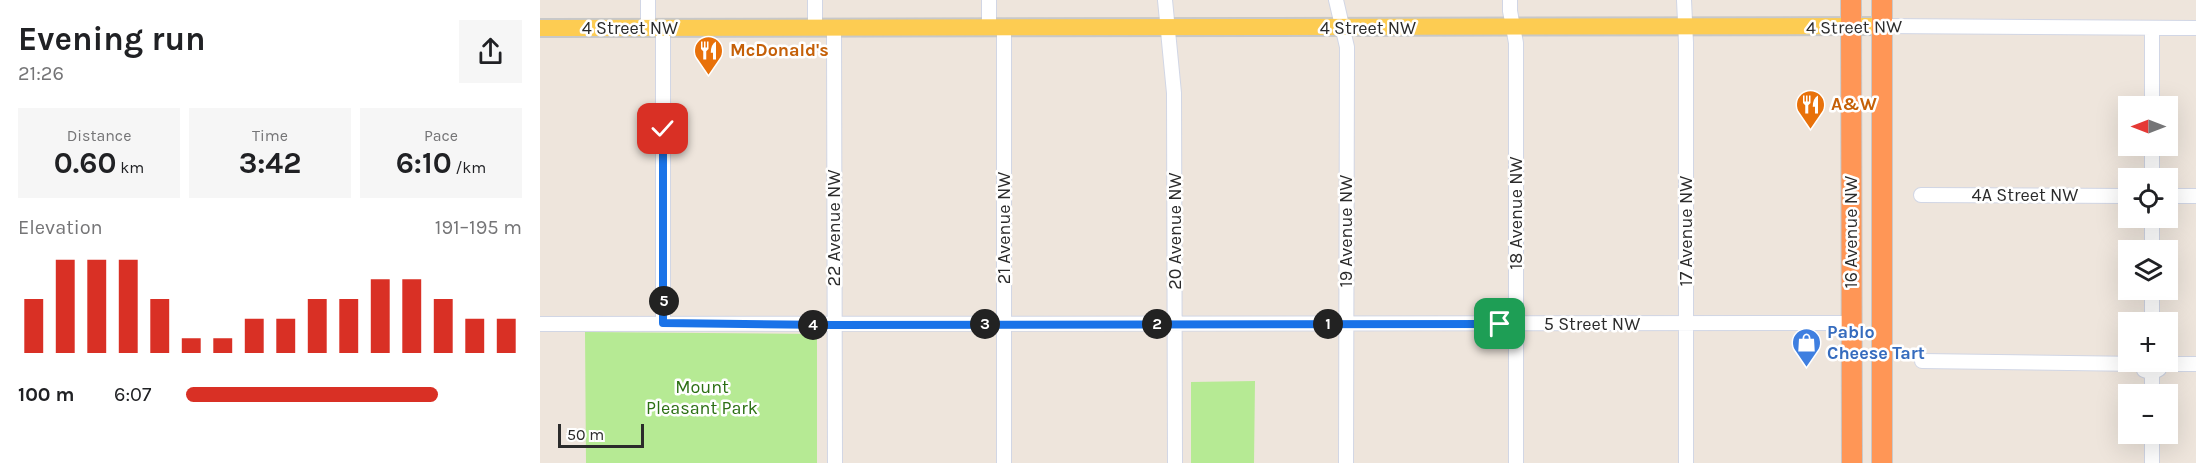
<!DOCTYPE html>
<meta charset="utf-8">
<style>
:root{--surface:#fff;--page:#f6f6f6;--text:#202124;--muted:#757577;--accent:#d93025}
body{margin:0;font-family:Karla,sans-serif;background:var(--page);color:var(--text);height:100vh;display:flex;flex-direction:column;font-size:22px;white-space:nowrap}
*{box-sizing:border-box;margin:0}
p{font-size:20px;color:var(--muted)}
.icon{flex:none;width:33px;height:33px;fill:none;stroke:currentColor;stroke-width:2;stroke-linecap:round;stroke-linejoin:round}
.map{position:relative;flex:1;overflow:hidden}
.side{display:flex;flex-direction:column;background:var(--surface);width:540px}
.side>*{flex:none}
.needle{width:39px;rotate:270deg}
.fabs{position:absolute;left:1578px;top:96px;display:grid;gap:12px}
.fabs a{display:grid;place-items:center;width:60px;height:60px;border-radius:0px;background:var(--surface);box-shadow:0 6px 24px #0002;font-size:30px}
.scale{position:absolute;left:18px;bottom:15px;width:86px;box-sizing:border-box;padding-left:6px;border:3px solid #2b2b2b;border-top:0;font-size:16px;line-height:21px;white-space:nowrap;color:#2b2b2b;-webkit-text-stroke:4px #fff;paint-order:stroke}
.pin{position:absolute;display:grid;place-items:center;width:51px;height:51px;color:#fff;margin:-26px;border-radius:12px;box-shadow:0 3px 9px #0006}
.km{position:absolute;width:30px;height:30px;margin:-15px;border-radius:50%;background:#222;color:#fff;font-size:16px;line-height:30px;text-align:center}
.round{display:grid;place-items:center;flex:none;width:63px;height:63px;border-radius:0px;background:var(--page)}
.summary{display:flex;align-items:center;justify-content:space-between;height:102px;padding:0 18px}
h1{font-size:33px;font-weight:700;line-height:45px}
.figures{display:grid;grid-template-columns:repeat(3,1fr);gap:9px;height:102px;padding:6px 18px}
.figures div{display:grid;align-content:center;border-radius:0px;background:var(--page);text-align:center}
.figures b{font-size:30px;font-weight:700}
.figures small{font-size:16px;font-weight:400}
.figures p{font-size:16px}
.chart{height:168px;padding:12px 18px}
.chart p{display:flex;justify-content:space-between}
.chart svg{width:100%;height:108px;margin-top:6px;stroke:var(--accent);stroke-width:6}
ul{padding:0 18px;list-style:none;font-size:20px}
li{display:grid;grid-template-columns:96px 72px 1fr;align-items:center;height:45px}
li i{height:15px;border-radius:8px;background:var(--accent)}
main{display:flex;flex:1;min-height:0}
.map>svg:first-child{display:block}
.green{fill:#b6ea94}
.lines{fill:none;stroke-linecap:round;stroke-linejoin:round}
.minor-casing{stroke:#d1d6e5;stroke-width:16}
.major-casing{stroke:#c8c8c8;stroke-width:20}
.highway-casing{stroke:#c8c8c8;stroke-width:22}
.minor{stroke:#fff;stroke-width:14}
.major{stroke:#fdcc52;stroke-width:16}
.highway{stroke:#ff9656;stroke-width:20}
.route-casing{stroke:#fff;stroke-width:12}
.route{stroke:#1a73e8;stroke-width:8}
.labels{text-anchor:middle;stroke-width:5;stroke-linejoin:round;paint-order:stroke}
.street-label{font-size:18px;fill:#2b2b2b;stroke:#fff}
.food-label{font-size:18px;font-weight:bold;fill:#c56008;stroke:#fff;text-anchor:start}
.shop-label{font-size:18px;font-weight:bold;fill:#366cbe;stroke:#fff;text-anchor:start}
.park-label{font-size:18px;fill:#2c7014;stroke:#fff}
</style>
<main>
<section class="side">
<div class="summary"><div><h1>Evening run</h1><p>21:26</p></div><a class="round"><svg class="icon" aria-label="share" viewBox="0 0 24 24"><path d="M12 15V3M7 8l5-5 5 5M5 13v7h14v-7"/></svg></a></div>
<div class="figures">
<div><p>Distance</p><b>0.60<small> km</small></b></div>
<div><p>Time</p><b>3:42</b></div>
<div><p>Pace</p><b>6:10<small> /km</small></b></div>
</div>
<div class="chart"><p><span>Elevation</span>191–195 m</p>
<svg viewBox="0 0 160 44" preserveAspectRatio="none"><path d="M5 44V22M15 44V6M25 44V6M35 44V6M45 44V22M55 44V38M65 44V38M75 44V30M85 44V30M95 44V22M105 44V22M115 44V14M125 44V14M135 44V22M145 44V30M155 44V30"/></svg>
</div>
<ul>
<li><b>100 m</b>6:07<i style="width:75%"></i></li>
</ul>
</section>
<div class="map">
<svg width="1656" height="463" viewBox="0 0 1656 463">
<rect width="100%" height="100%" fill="#eee5dc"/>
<path class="green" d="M 45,332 L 277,334 L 277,463 L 46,463 Z
M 715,381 L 714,463 L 651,463 L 651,382 Z"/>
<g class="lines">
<defs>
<path id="minor" d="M 108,0 L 108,28
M 275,0 L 275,28
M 625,0 L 634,93 L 635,463
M 796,0 L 807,47 L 806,463
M 970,0 L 970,11 L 976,43 L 976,463
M 1144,0 L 1146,43 L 1146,463
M 1343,26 L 1656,28
M 123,28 L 123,323
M 294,28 L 295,463
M 449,28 L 449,0
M 464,28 L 464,463
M 1612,28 L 1612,106
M 1612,146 L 1612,178
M 1381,195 L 1588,196
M 1628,196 L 1656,196
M 1612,250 L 1612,218
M 1612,322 L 1612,290
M 0,324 L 1311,323
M 1382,361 L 1602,364
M 1603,362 L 1604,370 L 1612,373 L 1619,369 L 1620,362
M 1621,364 L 1656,364
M 1612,373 L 1612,394
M 1612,434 L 1612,463"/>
<path id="major" d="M 0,28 L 1343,26"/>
<path id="highway" d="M 1311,0 L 1312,463
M 1342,463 L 1342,0"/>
</defs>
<use href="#minor" class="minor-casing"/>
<use href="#major" class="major-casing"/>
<use href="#highway" class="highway-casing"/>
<use href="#minor" class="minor"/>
<use href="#major" class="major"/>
<use href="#highway" class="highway"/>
</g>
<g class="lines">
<defs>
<path id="route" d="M 123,129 L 123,323 L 293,325 L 960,324"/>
</defs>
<use href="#route" class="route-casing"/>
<use href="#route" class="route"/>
</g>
<defs>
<symbol id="restaurant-pin" viewBox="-11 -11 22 30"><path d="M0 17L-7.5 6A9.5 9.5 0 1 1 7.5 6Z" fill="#e8710a" stroke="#fff"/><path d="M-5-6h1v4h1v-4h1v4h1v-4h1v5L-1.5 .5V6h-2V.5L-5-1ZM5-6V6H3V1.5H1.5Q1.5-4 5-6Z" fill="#fff"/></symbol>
<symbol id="shop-pin" viewBox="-11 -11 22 30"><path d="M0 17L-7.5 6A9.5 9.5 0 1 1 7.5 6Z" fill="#3f7fe0" stroke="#fff"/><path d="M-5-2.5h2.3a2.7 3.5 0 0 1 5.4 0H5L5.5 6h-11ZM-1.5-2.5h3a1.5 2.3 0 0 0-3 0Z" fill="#fff"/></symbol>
</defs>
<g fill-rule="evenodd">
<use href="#restaurant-pin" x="152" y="34" width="33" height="45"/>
<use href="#restaurant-pin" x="1254" y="88" width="33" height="45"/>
<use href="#shop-pin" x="1250" y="326" width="33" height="45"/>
</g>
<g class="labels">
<g class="street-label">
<text transform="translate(1314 27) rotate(-1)" y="6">4 Street NW</text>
<text x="90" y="34">4 Street NW</text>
<text x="828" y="34">4 Street NW</text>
<text x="1485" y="201">4A Street NW</text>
<text transform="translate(976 213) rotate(-90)" y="6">18 Avenue NW</text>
<text transform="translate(294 228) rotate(-90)" y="6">22 Avenue NW</text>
<text transform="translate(464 228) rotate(-90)" y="6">21 Avenue NW</text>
<text transform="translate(635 231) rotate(-90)" y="6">20 Avenue NW</text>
<text transform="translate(806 231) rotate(-90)" y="6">19 Avenue NW</text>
<text transform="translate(1146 231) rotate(-90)" y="6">17 Avenue NW</text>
<text transform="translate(1311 232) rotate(-90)" y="6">16 Avenue NW</text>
<text x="1052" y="330">5 Street NW</text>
</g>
<g class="food-label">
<text x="190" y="56">McDonald's</text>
<text x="1291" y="110">A&amp;W</text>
</g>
<g class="shop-label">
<text x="1287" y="338">Pablo<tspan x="1287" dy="21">Cheese Tart</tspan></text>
</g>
<g class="park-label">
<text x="162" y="393">Mount<tspan x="162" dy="21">Pleasant Park</tspan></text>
</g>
</g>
</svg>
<div class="fabs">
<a><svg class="needle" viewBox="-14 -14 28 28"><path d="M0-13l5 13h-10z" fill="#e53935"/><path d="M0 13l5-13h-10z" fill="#757577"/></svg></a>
<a><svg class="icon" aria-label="locate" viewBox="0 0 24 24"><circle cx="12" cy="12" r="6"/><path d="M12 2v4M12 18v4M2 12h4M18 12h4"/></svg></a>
<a><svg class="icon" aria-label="layers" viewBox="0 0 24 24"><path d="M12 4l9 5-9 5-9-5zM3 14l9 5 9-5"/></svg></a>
<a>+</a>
<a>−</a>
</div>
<div class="scale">50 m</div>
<div class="pin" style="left:960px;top:324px;background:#1e9e55"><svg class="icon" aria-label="arrive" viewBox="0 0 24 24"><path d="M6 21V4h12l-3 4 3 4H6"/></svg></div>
<div class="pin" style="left:123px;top:129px;background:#d93025"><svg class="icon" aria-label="check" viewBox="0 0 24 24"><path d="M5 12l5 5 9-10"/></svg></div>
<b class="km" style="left:788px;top:324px">1</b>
<b class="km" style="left:617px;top:324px">2</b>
<b class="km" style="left:445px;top:324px">3</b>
<b class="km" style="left:273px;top:325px">4</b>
<b class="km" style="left:124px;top:301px">5</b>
</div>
</main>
